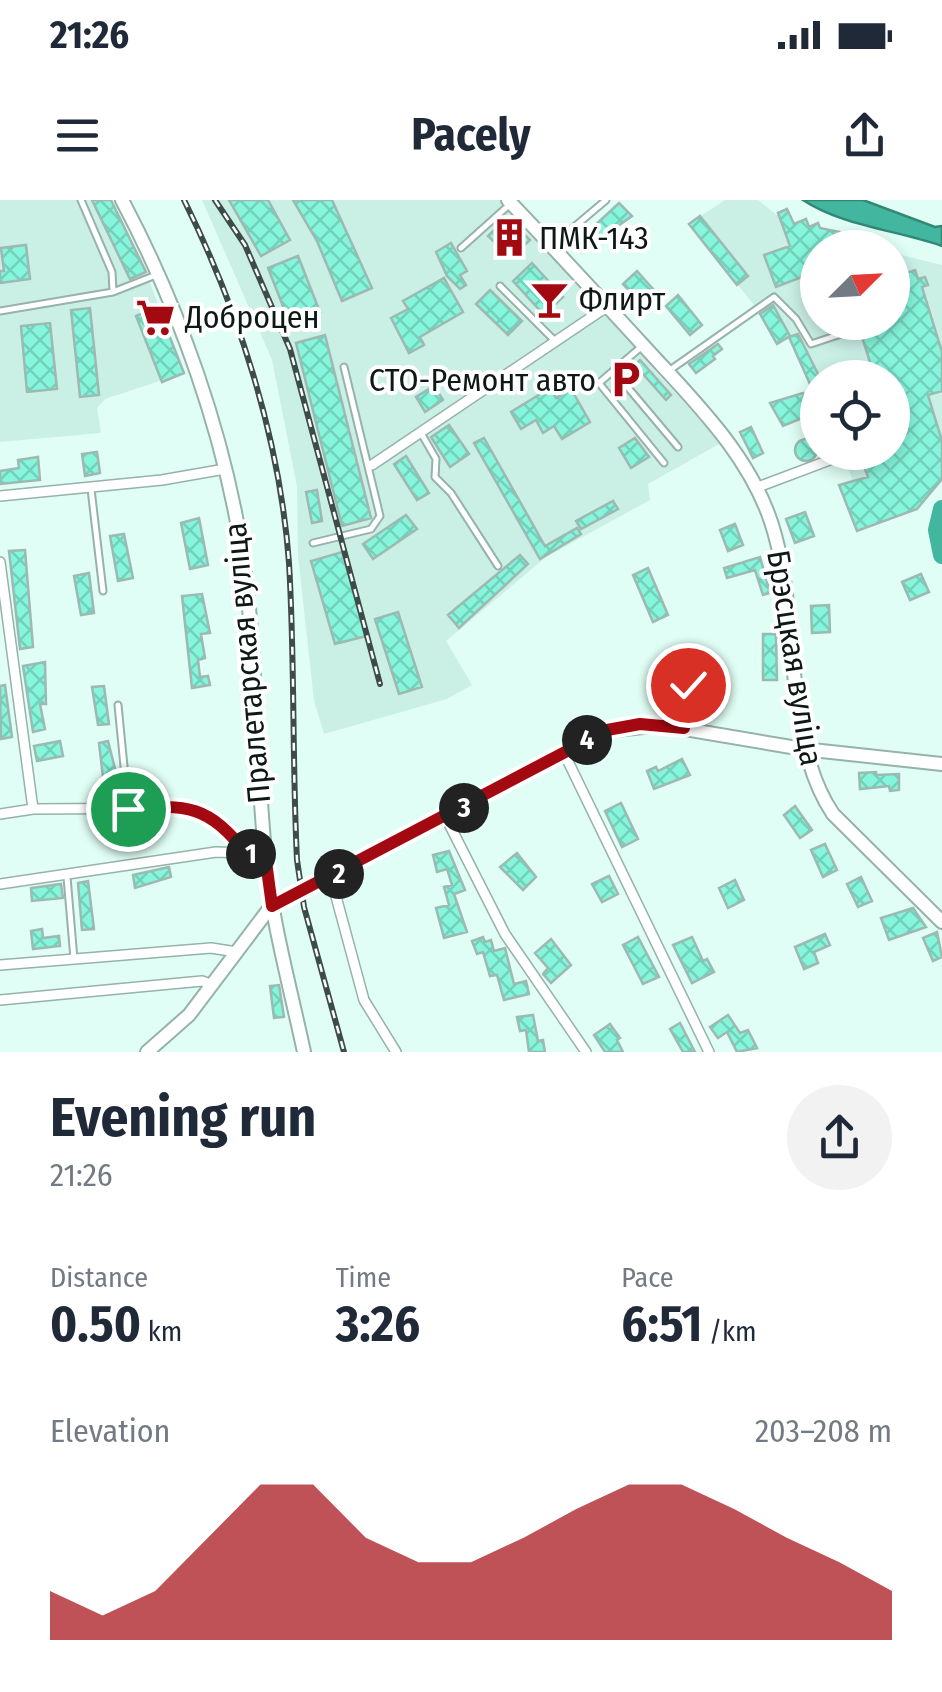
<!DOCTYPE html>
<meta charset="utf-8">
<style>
:root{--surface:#fff;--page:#f2f2f3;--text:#1f2937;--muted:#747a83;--accent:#a30910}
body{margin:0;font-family:"Fira Sans Condensed",sans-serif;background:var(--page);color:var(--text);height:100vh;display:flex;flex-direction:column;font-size:38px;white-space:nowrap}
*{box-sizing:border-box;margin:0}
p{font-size:32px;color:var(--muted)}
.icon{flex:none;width:55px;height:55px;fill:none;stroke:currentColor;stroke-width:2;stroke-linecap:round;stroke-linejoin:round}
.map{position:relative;height:852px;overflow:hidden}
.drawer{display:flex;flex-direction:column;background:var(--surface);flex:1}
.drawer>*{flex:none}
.needle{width:65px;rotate:66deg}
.tools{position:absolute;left:800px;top:30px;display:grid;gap:20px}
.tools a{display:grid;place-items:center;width:110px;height:110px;border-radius:50%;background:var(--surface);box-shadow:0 5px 15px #0003;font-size:50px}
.pin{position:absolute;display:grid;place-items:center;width:85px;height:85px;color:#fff;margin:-42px;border:5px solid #fff;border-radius:50%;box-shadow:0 2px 10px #0007}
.km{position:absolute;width:50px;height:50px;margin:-25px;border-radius:50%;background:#222;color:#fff;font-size:28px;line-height:50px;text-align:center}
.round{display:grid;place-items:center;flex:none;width:105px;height:105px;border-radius:52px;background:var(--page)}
.summary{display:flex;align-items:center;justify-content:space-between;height:170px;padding:0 50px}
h1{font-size:55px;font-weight:700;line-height:75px}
.metrics{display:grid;grid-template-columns:repeat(3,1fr);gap:15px;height:170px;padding:10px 50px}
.metrics div{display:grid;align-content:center}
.metrics b{font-size:50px;font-weight:700}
.metrics small{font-size:28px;font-weight:400}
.metrics p{font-size:28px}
.chart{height:280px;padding:20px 50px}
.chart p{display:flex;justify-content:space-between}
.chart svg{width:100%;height:180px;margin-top:10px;fill:var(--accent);opacity:.7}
.status{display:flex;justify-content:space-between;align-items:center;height:70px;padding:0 50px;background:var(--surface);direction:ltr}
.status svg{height:28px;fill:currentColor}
header{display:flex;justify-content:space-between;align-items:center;height:130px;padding:0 50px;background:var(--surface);font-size:45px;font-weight:700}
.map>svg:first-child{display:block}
.built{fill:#caf0e6}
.water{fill:#42b69e;stroke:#328775;stroke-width:2.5}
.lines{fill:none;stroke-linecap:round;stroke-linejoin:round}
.river{stroke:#42b69e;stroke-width:18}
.building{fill:url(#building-cross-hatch);stroke:#9db9b1;stroke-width:2.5}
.lane-casing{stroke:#96b2aa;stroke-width:9}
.street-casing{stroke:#96b2aa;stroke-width:12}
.secondary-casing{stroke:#96b2aa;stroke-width:16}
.lane{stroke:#fff;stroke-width:5}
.street{stroke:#fff;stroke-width:9}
.secondary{stroke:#fff;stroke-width:12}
.rail-casing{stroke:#3d4c48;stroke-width:6}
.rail{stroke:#fff;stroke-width:2.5;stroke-dasharray:8;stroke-linecap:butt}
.route-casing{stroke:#fff;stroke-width:20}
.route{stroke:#a30910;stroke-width:12}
.labels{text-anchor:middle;stroke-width:8;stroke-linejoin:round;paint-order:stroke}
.poi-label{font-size:32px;fill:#0e1815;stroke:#fff;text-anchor:start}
.street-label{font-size:32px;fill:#0e1815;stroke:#fff}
</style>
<div class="status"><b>21:26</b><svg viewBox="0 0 49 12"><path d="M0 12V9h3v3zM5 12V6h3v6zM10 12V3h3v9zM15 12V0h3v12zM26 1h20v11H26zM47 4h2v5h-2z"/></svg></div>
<header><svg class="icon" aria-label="menu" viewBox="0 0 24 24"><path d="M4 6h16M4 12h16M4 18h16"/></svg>Pacely<svg class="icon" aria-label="share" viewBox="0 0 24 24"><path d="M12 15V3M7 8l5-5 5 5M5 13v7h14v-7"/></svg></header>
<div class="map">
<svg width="942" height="852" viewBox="0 0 942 852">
<defs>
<pattern id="building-cross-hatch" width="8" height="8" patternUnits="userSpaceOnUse" patternTransform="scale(2.5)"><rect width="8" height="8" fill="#85f5db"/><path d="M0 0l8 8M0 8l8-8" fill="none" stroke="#72d1bb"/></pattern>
</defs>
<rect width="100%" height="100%" fill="#e0fef5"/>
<path class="built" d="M 0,0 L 111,0 L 146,72 L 184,173 L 105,199 L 97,208 L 101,233 L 0,242 Z
M 202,0 L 500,0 L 721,243 L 648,284 L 650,300 L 546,357 L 446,441 L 472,485 L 447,499 L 324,534 L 314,501 L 298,356 L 297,286 L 272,160 Z
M 725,0 L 758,0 L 777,15 L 787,9 L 794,24 L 806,19 L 809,26 L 819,23 L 821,28 L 839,32 L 837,41 L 865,47 L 818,48 L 818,122 L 892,122 L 893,53 L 942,65 L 942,279 L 917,309 L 857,331 L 839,285 L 852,279 L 842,253 L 892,252 L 892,178 L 818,178 L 814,195 L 789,138 L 777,144 L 758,110 L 689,24 Z"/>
<path class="water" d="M 803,0 L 863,0 L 935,27 L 942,26 L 942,46 C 897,30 842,26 803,0 Z"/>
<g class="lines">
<path class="river" d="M 942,309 L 937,330 L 942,355"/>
</g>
<path class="building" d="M 92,0 L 111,0 L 146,72 L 130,79 Z
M 229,0 L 268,0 L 290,40 L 261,56 Z
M 293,0 L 332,0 L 372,88 L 342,101 L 317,41 Z
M 619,3 L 632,16 L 581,52 L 575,44 Z
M 787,9 L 794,24 L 806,19 L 809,27 L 818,23 L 820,28 L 839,32 L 836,40 L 854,48 L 818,48 L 818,71 L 776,87 L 764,55 L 790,46 L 778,13 Z
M 700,16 L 748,76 L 737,85 L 689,24 Z
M 507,17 L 530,40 L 511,58 L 488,36 Z
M 451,43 L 467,71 L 460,75 L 466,85 L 460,89 L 447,76 L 436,52 Z
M 26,45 L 30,79 L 0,83 L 0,71 L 4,71 L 1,48 Z
M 298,56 L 320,112 L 290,124 L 268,68 Z
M 532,63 L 563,97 L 544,115 L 513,81 Z
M 915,70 L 918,79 L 925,77 L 928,85 L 922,87 L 942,152 L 942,191 L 928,195 L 942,241 L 942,279 L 917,309 L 857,331 L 839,285 L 868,277 L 859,254 L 892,252 L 892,178 L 875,178 L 862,137 L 868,135 L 864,122 L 892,122 L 892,78 Z
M 637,71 L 661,98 L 648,111 L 623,84 Z
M 444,78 L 463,112 L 420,137 L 424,145 L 409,153 L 391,118 L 408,109 L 403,101 Z
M 490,90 L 522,121 L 508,135 L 476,104 Z
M 678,95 L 702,125 L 690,135 L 666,106 Z
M 773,105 L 790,136 L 777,144 L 760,114 Z
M 158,107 L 184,173 L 162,182 L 136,116 Z
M 90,108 L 99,195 L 80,197 L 71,110 Z
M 50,123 L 57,189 L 27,192 L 21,126 Z
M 798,134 L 820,178 L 818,202 L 789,137 Z
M 325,135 L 371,318 L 342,326 L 296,143 Z
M 718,144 L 722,149 L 713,156 L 715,159 L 696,173 L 689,164 Z
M 640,160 L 671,195 L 666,200 L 635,165 Z
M 434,186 L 443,200 L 425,212 L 416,197 Z
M 550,188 L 556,198 L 571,189 L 590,222 L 562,239 L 554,226 L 543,233 L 536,220 L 521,229 L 511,212 Z
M 803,193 L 812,214 L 783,226 L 770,203 Z
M 449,225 L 469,254 L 450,267 L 431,237 Z
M 751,227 L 763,253 L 753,258 L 740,232 Z
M 484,238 L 545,346 L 577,328 L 581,334 L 540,359 L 474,243 Z
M 635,238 L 649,257 L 631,268 L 619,248 Z
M795 250a11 11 0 1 1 22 0a11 11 0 1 1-22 0Z
M 97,252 L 100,273 L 85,276 L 82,254 Z
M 406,256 L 429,293 L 417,300 L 394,264 Z
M 38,257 L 40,280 L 0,284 L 0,271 L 19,268 L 18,260 Z
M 317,290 L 322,321 L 312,323 L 306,292 Z
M 613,301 L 618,309 L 581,329 L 576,321 Z
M 805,312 L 814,336 L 795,343 L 786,319 Z
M 406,315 L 417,329 L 373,359 L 363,344 Z
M 199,318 L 208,365 L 190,369 L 181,323 Z
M 735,324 L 743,345 L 728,351 L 720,330 Z
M 124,334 L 133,378 L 118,381 L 110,336 Z
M 25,350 L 33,447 L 20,449 L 9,351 Z
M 342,352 L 366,436 L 335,444 L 311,361 Z
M 520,355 L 528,364 L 459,428 L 448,415 Z
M 760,357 L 770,393 L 763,395 L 755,370 L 727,378 L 724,368 Z
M 648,368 L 668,415 L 653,422 L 633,375 Z
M 89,373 L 94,413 L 81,415 L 74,376 Z
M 921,374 L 929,392 L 910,400 L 902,382 Z
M 202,394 L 210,433 L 201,434 L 205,458 L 198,460 L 200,477 L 208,476 L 210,485 L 192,488 L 182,396 Z
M 829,405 L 830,432 L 812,433 L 811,406 Z
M 398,412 L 422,487 L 399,494 L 375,419 Z
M 763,434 L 776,434 L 777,480 L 763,480 Z
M 45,462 L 46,504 L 40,504 L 45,529 L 33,532 L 23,466 Z
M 5,485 L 12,537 L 1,539 L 0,486 Z
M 104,486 L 109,524 L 98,525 L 92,487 Z
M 60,541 L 63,556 L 37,561 L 34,546 Z
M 108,541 L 119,584 L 104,586 L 99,543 Z
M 682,559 L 690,575 L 654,589 L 647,571 L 656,567 L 658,571 Z
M 876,572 L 876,575 L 899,574 L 899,590 L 890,591 L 889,586 L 860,589 L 859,573 Z
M 621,603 L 638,639 L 622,647 L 605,611 Z
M 795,606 L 812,630 L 800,638 L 784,615 Z
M 825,644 L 837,670 L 823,677 L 811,650 Z
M 449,651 L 465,690 L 454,694 L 467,732 L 444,738 L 436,708 L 449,705 L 444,687 L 452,685 L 447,669 L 437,672 L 433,655 Z
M 517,653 L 536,677 L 523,690 L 500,667 Z
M 169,667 L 171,677 L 135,688 L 133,675 Z
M 609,676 L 618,694 L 602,702 L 592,684 Z
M 861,677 L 872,701 L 858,707 L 847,684 Z
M 735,680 L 744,700 L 728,708 L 719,688 Z
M 88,681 L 94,729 L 82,730 L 78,683 Z
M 61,684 L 63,698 L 32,701 L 31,688 Z
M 913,708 L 926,727 L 889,740 L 881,718 Z
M 42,729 L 43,738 L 59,736 L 60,746 L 33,749 L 31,731 Z
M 937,732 L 942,757 L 933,761 L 923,738 Z
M 825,734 L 830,745 L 814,752 L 818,763 L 804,769 L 795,747 Z
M 483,737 L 485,742 L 491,740 L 494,751 L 505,748 L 514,784 L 526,781 L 529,794 L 504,800 L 497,775 L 490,776 L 483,752 L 477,754 L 472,741 Z
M 638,737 L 659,777 L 643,784 L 623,745 Z
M 692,737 L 703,761 L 707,759 L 714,772 L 692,783 L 673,745 Z
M 551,739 L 571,765 L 551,783 L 543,774 L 548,768 L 535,753 Z
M 279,785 L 284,817 L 274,818 L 270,786 Z
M 533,815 L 538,841 L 543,840 L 545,852 L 529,852 L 526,830 L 520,831 L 517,817 Z
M 728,815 L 740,833 L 748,830 L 757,848 L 737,852 L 727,832 L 718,838 L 710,827 Z
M 680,823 L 695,852 L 683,852 L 670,829 Z
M 610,824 L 620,838 L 617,840 L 623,852 L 605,852 L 594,835 Z"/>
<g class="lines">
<defs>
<path id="lane" d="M 554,44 L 606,0
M 461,48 L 509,5
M 500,86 L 556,142
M 113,92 L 156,75
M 0,111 L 113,92 L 112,72 L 81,0
M 641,147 L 599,183 L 664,263
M 670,170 L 774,97 L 796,119 L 811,144 L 856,129
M 614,171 L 678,247
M 421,233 L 436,259 L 435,277 L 451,293 L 498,366
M 91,289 L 103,391
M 313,343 L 371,329 L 380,316 L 344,167
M 118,505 L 128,607
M 684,525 L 689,485
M 67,677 L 74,759"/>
<path id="street" d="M 372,265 L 608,106
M 758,287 L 851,252
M 0,296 L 162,280 L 225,269
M 0,362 L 33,609
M 563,551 L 709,852
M 0,614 L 33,609 L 198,608 L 227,630 L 247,653 L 265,654
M 446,618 L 505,734 L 586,852
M 331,678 L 364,800 L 396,852
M 0,684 L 216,652 L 247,653
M 0,765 L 211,748 L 237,752
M 0,800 L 202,781 L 213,785"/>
<path id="secondary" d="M 122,0 C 180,110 224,233 243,357 C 257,454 255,554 265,651 C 271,719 290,786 304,852
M 508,0 C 554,48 598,96 642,144 C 694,201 755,259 775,335 C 799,422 784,542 833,614 L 942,722
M 147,852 L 189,815 L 272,705 L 607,531 L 661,525 L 803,549 L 942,564"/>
</defs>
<use href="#lane" class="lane-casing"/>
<use href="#street" class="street-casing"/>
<use href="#secondary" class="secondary-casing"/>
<use href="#lane" class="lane"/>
<use href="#street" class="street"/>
<use href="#secondary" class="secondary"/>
<defs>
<path id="rail" d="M 184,0 C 239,111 280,239 289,363 C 295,462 292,561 297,660 L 304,707 L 344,852
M 215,0 L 245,45 L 290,149 L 380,484"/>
</defs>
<use href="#rail" class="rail-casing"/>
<use href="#rail" class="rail"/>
</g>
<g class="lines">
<defs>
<path id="route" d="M 128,609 C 188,604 208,605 247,654 L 265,654 L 272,706 L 607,530 L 640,524 L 684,528 L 688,485"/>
</defs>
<use href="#route" class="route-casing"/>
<use href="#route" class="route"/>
</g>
<defs>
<symbol id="building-bare" viewBox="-9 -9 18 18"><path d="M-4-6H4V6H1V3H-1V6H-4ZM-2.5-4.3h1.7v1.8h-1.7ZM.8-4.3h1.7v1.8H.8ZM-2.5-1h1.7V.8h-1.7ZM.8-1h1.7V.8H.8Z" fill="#a30910" stroke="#fff" stroke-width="2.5" paint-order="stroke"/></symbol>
<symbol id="bar-bare" viewBox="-9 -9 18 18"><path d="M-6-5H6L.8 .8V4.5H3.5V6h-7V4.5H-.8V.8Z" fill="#a30910" stroke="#fff" stroke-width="2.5" paint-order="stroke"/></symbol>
<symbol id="supermarket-bare" viewBox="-9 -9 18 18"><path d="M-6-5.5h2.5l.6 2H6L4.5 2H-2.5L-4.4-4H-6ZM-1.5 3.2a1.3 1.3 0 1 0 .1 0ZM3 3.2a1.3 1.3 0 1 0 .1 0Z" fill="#a30910" stroke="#fff" stroke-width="2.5" paint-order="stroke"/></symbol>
<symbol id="parking-bare" viewBox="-9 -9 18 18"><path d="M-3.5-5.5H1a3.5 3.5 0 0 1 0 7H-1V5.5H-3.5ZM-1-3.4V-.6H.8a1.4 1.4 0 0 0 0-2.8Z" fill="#a30910" stroke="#fff" stroke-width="2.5" paint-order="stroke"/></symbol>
</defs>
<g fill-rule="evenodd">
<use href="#building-bare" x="482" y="10" width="55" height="55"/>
<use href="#bar-bare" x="522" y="72" width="55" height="55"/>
<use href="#supermarket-bare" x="128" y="90" width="55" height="55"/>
<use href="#parking-bare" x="598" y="152" width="55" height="55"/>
</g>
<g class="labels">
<g class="poi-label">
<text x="539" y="49">ПМК-143</text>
<text x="579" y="110">Флирт</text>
<text x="185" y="128">Доброцен</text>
<text x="596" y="191" text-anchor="end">СТО-Ремонт авто</text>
</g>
<g class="street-label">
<text transform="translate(795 458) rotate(81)" y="11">Брэсцкая вуліца</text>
<text transform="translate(247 463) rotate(-95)" y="11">Пралетарская вуліца</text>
</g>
</g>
</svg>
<div class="tools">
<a><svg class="needle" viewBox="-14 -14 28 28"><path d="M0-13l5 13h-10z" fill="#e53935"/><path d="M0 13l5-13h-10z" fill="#747a83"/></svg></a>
<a><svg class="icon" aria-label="locate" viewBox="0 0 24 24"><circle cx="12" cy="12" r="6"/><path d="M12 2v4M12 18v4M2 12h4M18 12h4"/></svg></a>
</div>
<div class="pin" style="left:128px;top:609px;background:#1e9e55"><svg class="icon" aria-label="arrive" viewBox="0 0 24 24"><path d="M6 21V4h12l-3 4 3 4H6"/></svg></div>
<div class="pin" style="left:688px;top:485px;background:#d93025"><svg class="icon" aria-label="check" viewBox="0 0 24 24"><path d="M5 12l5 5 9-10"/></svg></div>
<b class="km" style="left:251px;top:654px">1</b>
<b class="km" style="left:339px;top:674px">2</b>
<b class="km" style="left:464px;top:608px">3</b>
<b class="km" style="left:587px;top:540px">4</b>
</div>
<section class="drawer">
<div class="summary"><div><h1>Evening run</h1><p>21:26</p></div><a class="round"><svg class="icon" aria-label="share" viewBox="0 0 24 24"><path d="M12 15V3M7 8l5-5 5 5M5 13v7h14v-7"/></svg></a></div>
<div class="metrics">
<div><p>Distance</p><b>0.50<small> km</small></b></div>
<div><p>Time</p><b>3:26</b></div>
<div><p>Pace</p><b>6:51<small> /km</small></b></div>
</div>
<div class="chart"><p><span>Elevation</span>203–208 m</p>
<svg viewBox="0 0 160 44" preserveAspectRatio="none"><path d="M0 44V32L10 38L20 32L30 19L40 6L50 6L60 19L70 25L80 25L90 19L100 12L110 6L120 6L130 12L140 19L150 25L160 32V44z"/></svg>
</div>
</section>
